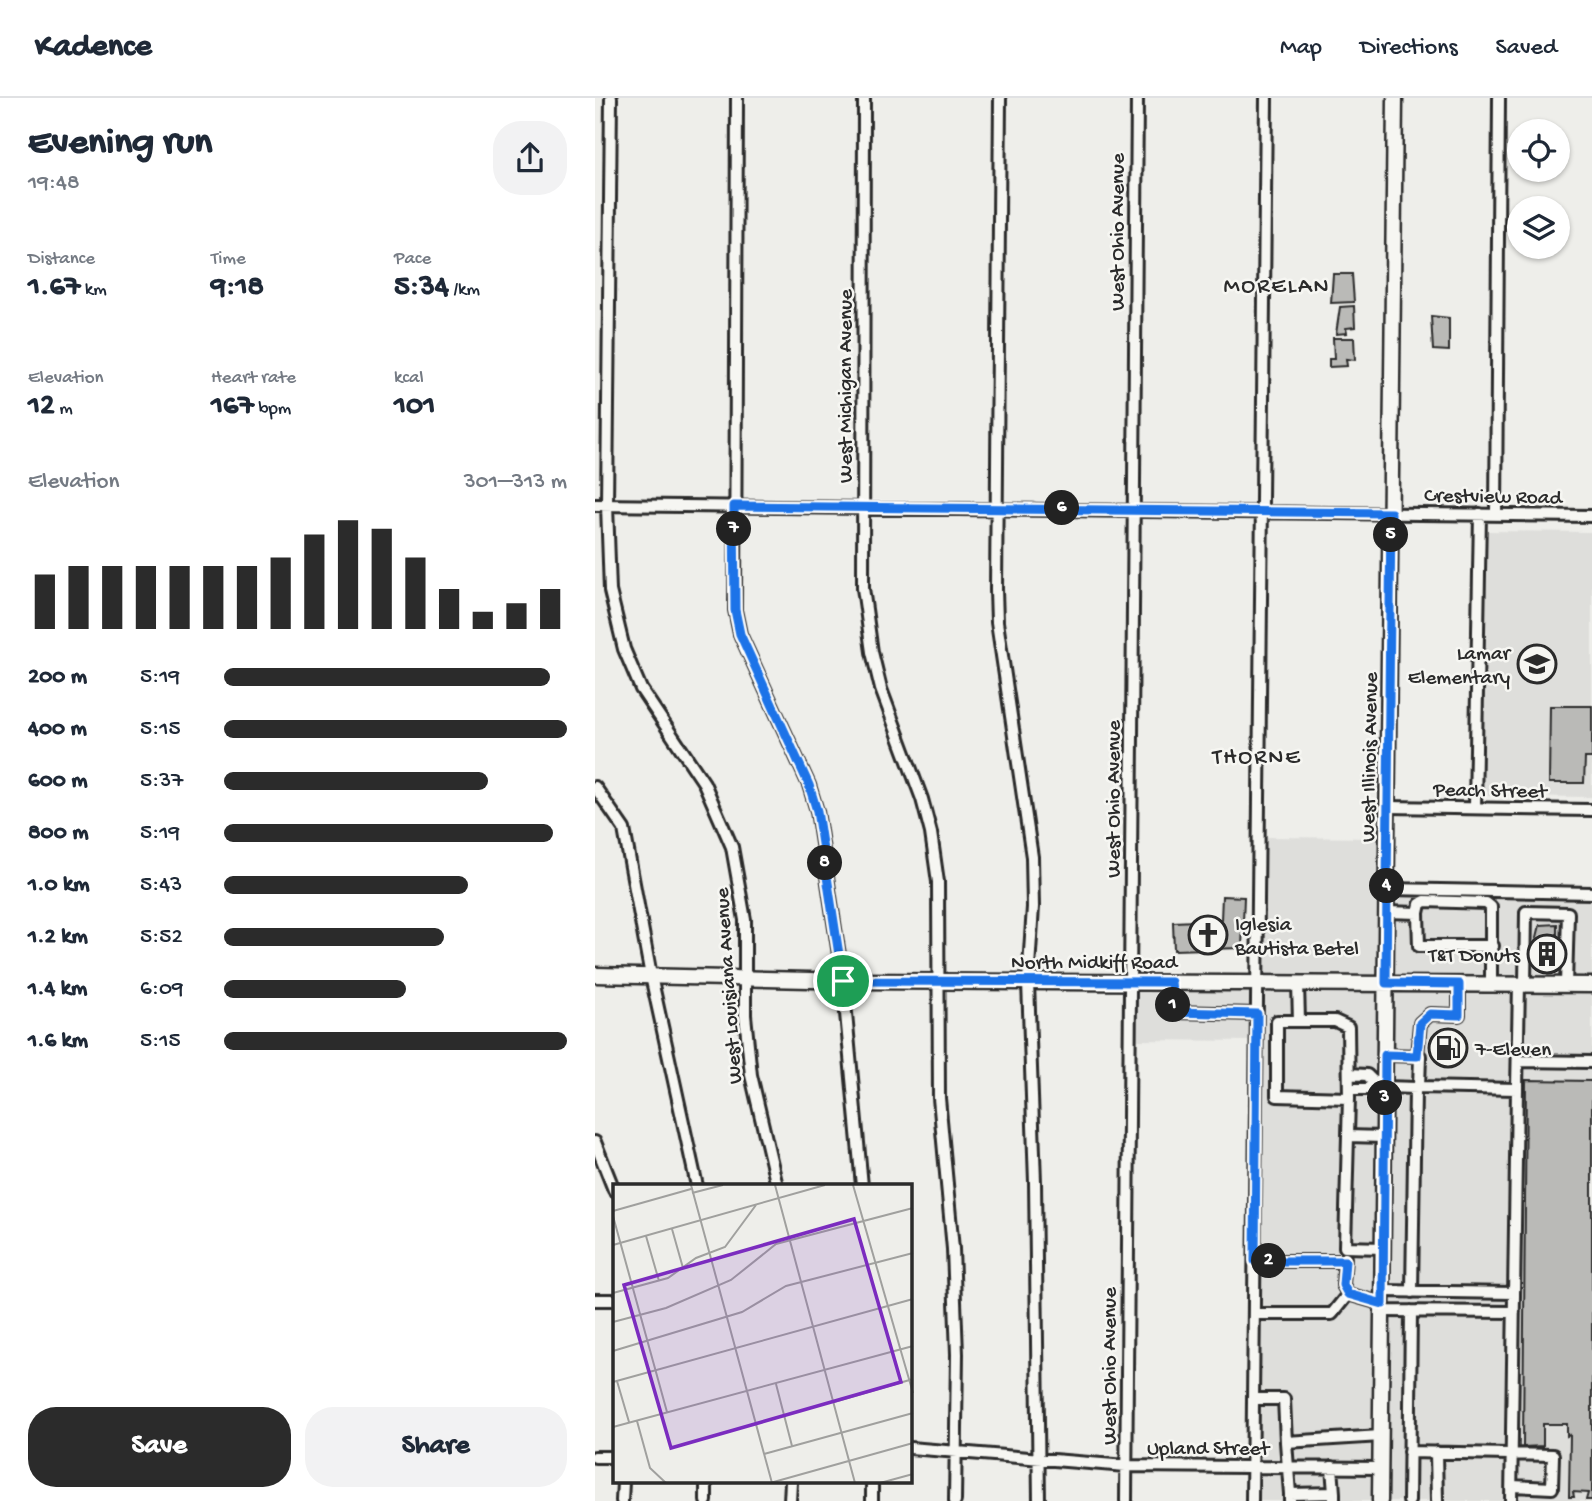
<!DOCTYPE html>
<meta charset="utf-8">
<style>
:root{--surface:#fff;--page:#f2f2f3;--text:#1f2937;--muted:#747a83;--line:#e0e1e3;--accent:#2b2b2b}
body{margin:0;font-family:"Gochi Hand",sans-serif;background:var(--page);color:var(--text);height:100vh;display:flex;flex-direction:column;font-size:26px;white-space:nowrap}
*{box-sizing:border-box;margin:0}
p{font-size:23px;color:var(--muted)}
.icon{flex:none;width:38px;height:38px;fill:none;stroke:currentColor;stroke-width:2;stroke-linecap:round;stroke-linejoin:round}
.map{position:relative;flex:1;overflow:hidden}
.drawer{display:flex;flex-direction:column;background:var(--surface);width:595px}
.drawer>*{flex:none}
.controls{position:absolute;left:912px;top:21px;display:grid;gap:14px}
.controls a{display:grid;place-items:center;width:63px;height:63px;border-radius:50%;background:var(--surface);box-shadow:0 2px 5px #0004;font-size:35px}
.pin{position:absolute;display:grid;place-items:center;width:60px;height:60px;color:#fff;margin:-30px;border:4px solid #fff;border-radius:50%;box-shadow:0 2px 7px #0007}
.km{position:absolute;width:35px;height:35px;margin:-18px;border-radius:50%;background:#222;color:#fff;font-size:19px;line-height:35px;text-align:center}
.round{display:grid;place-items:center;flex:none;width:74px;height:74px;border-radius:28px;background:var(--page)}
.headline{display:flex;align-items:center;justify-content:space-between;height:119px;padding:0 28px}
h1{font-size:38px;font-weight:800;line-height:52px}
.metrics{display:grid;grid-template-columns:repeat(3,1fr);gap:10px;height:119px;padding:7px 28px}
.metrics div{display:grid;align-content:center}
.metrics b{font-size:30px;font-weight:800}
.metrics small{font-size:19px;font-weight:400}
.metrics p{font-size:19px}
.chart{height:196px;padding:14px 28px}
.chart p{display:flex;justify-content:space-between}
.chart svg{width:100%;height:126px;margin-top:7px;stroke:var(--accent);stroke-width:6}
.cta{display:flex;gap:14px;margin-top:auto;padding:14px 28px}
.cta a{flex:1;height:80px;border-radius:28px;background:var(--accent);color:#fff;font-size:28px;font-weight:800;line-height:80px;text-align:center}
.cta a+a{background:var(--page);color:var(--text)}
ul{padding:0 28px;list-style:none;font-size:23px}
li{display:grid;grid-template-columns:112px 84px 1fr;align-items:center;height:52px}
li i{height:18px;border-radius:9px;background:var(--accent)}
header{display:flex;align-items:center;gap:42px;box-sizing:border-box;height:98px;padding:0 35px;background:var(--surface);border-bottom:2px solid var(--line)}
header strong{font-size:33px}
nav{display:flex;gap:38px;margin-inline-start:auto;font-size:24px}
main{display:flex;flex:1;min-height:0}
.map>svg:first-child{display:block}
.built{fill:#dededb}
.building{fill:#babab7;stroke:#2b2b2b;stroke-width:2}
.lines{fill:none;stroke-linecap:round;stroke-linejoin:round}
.minor-casing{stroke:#2b2b2b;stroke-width:16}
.major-casing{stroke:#2b2b2b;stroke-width:19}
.minor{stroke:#f6f6f2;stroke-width:10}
.major{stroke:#f6f6f2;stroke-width:14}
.route-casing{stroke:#fff;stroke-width:14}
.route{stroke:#1a73e8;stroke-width:9}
.labels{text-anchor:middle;stroke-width:5;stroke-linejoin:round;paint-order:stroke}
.street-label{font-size:21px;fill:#2b2b2b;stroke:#f6f6f2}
.poi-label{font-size:21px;fill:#2b2b2b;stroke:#f6f6f2;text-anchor:end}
.neighbourhood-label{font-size:23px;letter-spacing:2px;fill:#2b2b2b;stroke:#f6f6f2}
.inset-road{fill:none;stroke:#a0a09e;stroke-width:2}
.view{fill:#7b2cbf;fill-opacity:0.15;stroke:#7b2cbf;stroke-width:3.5}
.inset-edge{fill:none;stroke:#2b2b2b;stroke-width:3.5}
</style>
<header>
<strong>Kadence</strong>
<nav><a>Map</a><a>Directions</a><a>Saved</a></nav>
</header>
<main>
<section class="drawer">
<div class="headline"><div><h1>Evening run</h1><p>19:48</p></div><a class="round"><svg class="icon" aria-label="share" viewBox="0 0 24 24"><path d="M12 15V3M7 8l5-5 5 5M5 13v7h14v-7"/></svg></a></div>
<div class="metrics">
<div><p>Distance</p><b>1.67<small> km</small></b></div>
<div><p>Time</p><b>9:18</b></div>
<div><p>Pace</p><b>5:34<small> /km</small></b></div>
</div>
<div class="metrics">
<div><p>Elevation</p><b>12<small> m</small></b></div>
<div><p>Heart rate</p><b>167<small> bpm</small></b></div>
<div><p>kcal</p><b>101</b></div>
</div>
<div class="chart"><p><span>Elevation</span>301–313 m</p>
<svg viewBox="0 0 160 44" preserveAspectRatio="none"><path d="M5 44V25M15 44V22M25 44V22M35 44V22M45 44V22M55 44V22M65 44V22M75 44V19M85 44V11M95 44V6M105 44V9M115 44V19M125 44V30M135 44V38M145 44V35M155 44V30"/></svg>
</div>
<ul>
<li><b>200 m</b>5:19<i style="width:95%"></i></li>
<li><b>400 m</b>5:15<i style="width:100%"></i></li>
<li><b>600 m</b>5:37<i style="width:77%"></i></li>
<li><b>800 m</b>5:19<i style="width:96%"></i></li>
<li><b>1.0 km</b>5:43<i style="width:71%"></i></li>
<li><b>1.2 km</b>5:52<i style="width:64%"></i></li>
<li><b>1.4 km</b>6:09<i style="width:53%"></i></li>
<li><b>1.6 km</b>5:15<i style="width:100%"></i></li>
</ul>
<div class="cta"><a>Save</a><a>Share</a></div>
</section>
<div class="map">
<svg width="997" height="1403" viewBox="0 0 997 1403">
<rect width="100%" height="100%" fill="#eeeeea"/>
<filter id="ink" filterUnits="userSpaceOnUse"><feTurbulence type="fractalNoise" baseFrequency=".0143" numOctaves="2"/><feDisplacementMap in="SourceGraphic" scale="14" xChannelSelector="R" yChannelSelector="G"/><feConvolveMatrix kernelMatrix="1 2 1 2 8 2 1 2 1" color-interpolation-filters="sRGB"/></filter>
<g filter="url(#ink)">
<path class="built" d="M 888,433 L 997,434 L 997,699 L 885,698 Z
M 664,739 L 793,740 L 792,793 L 997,795 L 997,1403 L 658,1403 L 662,943 L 536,942 L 536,881 L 663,882 Z"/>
<path class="building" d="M 738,176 L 757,176 L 759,204 L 736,205 Z
M 759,208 L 760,229 L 751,230 L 752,235 L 741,236 L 745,209 Z
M 836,218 L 854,220 L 854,253 L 838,252 Z
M 738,240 L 759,240 L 760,262 L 751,261 L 752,268 L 734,269 L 734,261 L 739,261 Z
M 955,608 L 997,608 L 997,660 L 990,660 L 989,685 L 954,685 Z
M 627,798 L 649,799 L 647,850 L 579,852 L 578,824 L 626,822 Z
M 962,826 L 962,869 L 943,869 L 941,843 L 945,827 Z
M 931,982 L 997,983 L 997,1402 L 991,1402 L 993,1395 L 978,1394 L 979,1399 L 974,1399 L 975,1337 L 972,1338 L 972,1326 L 948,1326 L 948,1348 L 928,1349 Z"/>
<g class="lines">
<defs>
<path id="minor" d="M 16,0 L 12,407 L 15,493 L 29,551 L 46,591 L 109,685 L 137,749 L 150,822 L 150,917 L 156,977 L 182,1088
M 142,0 L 140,512 L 145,536 L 214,687 L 222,713 L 248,883 L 267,1088
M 269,0 L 268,490 L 277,554 L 286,591 L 327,701 L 336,735 L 343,784 L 344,1000 L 358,1151 L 362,1256 L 360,1403
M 405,0 L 401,492 L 402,524 L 437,759 L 438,809 L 433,884 L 440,1084 L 444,1403
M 0,407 L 997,418
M 901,416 L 904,0
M 0,689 L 29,731 L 56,878 L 102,1088
M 793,709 L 997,712
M 880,710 L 885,416
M 792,791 L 997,795
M 792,814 L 823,815 L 825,806 L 830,803 L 891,805 L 896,809 L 896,886
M 823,815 L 824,848 L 898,848
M 576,884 L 579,914 L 662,916
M 703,885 L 704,923 L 682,923 L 682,998 L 754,1000 L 753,929 L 740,923 L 704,923
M 930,886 L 931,814 L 973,815 L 971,887
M 790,957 L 825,958 L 824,989
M 822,958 L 825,925 L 835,916 L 864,917 L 864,886
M 923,963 L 997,964
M 754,976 L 772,977 L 779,984 L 790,983
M 790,989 L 822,990
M 754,991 L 773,991 L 779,984
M 754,1000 L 750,1149 L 788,1150
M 753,1038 L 789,1039
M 0,1044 L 19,1092
M 750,1160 L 748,1187 L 753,1196 L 788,1206
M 660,1163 L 749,1163
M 788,1193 L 919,1195
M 817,1194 L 820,992 L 824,989 L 922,991 L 924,886
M 0,1202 L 19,1202
M 787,1213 L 919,1214
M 659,1216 L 737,1216 L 753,1196
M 658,1301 L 689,1301 L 691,1344
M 315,1350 L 531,1368 L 786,1370
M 814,1354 L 958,1357 L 957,1390 L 917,1388
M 841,1354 L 842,1403
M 0,1359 L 19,1359
M 737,1369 L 739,1395
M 695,1396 L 691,1344 L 786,1338
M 27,1403 L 28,1384
M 111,1403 L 111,1384
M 195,1403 L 196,1384
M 277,1403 L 277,1384
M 531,1403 L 542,0
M 657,1403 L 671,0
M 695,1403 L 695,1396 L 739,1395 L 739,1403
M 814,1403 L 816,1213
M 916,1403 L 922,991"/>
<path id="major" d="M 0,877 L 260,883 L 997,887
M 785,1403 L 800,0"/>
</defs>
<use href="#minor" class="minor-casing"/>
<use href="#major" class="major-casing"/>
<use href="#minor" class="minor"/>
<use href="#major" class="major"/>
</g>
</g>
<g class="lines" filter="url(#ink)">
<defs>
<path id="route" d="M 139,408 L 796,415 L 791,885 L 864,886 L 864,917 L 835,916 L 825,925 L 822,958 L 790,957 L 788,1206 L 753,1196 L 748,1187 L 750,1163 L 660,1163 L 662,916 L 579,914 L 576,884 L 248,883 L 222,713 L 214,687 L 145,536 L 140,512 Z"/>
</defs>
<use href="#route" class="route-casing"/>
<use href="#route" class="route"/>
</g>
<defs>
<symbol id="school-ring" viewBox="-11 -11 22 22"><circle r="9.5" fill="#f6f6f2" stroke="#2b2b2b" stroke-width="1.5"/><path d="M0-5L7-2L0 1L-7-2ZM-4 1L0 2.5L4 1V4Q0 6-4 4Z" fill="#2b2b2b"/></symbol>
<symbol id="church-ring" viewBox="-11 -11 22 22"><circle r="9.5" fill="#f6f6f2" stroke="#2b2b2b" stroke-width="1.5"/><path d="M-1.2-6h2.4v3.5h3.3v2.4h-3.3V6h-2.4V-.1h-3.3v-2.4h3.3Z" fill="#2b2b2b"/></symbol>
<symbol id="building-ring" viewBox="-11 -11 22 22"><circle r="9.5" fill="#f6f6f2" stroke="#2b2b2b" stroke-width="1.5"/><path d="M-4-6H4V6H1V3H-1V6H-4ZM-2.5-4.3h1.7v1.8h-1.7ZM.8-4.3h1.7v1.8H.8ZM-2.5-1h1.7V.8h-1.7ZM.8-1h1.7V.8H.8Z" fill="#2b2b2b"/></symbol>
<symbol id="fuel-ring" viewBox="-11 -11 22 22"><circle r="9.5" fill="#f6f6f2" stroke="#2b2b2b" stroke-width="1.5"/><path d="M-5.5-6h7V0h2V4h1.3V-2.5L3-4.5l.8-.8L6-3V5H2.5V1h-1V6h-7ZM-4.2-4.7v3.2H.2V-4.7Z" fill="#2b2b2b"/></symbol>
</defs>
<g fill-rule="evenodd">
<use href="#school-ring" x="920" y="544" width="44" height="44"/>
<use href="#church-ring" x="591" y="815" width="44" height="44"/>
<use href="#building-ring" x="930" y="834" width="44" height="44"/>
<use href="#fuel-ring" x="831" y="928" width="44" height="44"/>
</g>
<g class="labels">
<g class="street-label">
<text transform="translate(521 134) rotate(-90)" y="7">West Ohio Avenue</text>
<text transform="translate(249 288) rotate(-90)" y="7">West Michigan Avenue</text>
<text transform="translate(898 397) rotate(1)" y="7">Crestview Road</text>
<text transform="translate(773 659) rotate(-89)" y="7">West Illinois Avenue</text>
<text transform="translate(895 691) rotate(1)" y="7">Peach Street</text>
<text transform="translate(517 701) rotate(-90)" y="7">West Ohio Avenue</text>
<text x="499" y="870">North Midkiff Road</text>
<text transform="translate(132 888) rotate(-94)" y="7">West Louisiana Avenue</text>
<text transform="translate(513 1268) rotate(-90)" y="7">West Ohio Avenue</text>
<text x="613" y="1356">Upland Street</text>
</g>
<g class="poi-label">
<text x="915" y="561">Lamar<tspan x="915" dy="24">Elementary</tspan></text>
<text x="640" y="832" text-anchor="start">Iglesia<tspan x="640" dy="24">Bautista Betel</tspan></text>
<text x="925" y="863">T&amp;T Donuts</text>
<text x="880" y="957" text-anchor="start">7-Eleven</text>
</g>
<g class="neighbourhood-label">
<text x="682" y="194">MORELAN</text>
<text x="662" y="665">THORNE</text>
</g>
</g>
<g transform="translate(18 1086)">
<rect width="299" height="299" fill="#eeeeea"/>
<path class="inset-road" d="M 78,1 L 159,299M 162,1 L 242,299M 240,1 L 300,209M 79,9 L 110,1M 0,27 L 78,5M 0,32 L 54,228M 59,45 L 70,84M 33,52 L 46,97M 0,61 L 212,1M 0,109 L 55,94 L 83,74 L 112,63 L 143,21M 0,138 L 53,124 L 118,96 L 163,60 L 300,24M 0,167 L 129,128 L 173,102 L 300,69M 4,197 L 16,238M 0,198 L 300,115M 163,200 L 179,262M 221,218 L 300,195M 24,237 L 37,284 L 53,299M 0,243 L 300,162M 151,270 L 300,229M 0,271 L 0,298M 157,299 L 300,259M 267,299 L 300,290"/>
<path class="view" d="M 241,35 L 288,198 L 58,264 L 11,101 Z"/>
<rect width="299" height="299" class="inset-edge"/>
</g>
</svg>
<div class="controls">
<a><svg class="icon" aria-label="locate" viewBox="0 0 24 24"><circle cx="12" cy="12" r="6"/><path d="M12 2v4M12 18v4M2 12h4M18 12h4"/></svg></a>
<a><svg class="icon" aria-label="layers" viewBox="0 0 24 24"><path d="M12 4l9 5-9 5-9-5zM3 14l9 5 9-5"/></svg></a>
</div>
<div class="pin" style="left:248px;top:883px;background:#1e9e55"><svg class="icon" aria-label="arrive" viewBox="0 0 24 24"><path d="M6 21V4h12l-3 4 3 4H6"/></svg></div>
<b class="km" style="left:578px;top:907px">1</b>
<b class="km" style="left:674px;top:1163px">2</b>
<b class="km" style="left:790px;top:1000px">3</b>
<b class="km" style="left:792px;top:788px">4</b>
<b class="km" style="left:796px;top:437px">5</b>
<b class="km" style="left:467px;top:410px">6</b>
<b class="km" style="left:139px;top:431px">7</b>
<b class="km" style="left:230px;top:765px">8</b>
</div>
</main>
